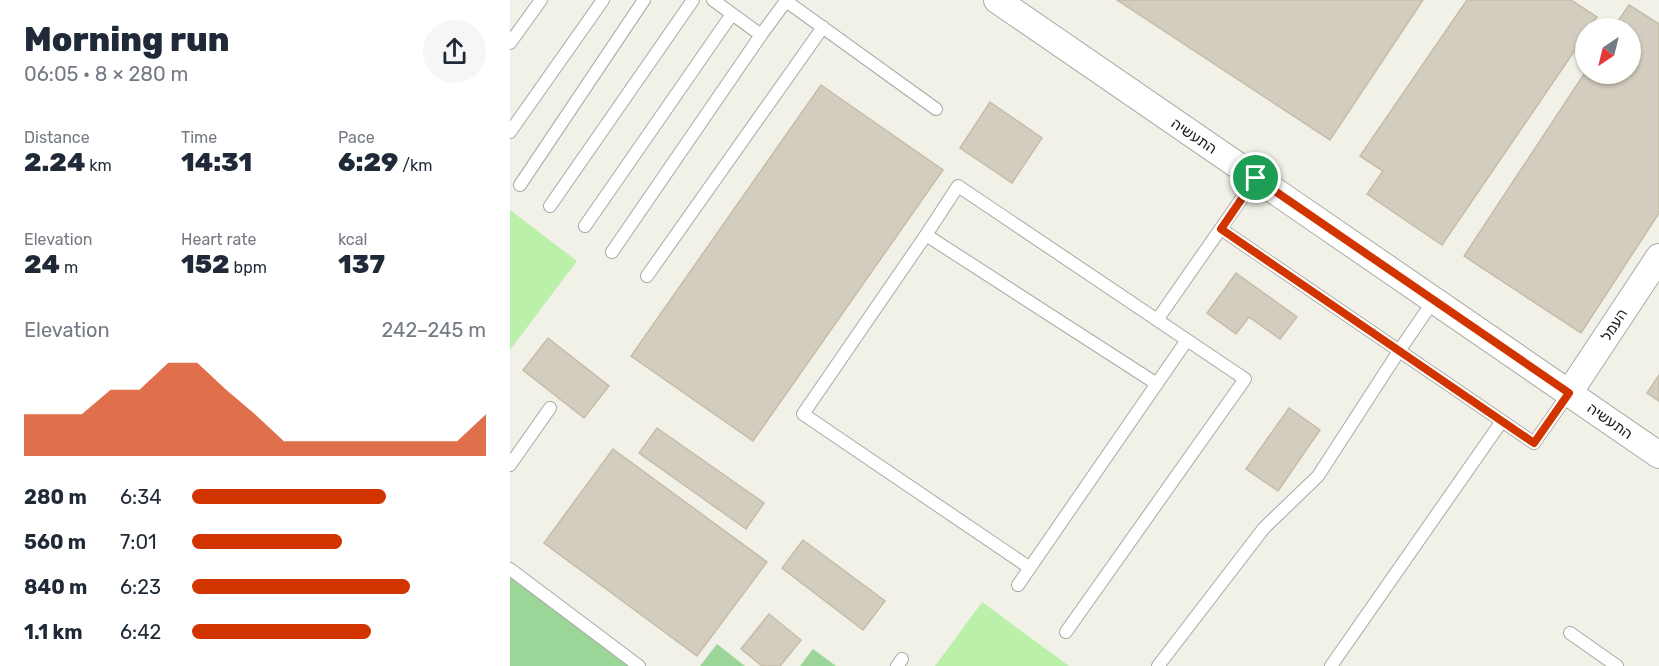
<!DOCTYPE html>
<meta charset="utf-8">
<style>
:root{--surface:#fff;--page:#f6f6f7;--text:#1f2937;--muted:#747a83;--accent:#d23400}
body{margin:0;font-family:Rubik,Heebo,sans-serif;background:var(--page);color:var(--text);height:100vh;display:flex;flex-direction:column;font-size:22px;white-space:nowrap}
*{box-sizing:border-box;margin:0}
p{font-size:20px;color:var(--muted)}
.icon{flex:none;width:33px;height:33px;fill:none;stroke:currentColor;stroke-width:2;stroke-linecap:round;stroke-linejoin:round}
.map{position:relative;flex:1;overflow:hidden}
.details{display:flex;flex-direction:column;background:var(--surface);width:510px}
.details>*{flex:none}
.needle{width:39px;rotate:215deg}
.fabs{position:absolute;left:1065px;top:18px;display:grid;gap:12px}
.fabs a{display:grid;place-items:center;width:66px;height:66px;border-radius:50%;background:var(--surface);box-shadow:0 2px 4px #0004;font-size:30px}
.pin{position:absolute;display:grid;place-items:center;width:51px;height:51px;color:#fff;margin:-26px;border:3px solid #fff;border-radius:50%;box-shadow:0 2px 6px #0007}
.round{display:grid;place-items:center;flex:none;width:63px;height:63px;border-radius:32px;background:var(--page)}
.overview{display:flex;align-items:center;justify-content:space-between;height:102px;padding:0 24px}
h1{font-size:33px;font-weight:800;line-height:45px}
.figures{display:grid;grid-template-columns:repeat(3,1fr);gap:9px;height:102px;padding:6px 24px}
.figures div{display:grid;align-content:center}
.figures b{font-size:26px;font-weight:800}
.figures small{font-size:16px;font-weight:400}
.figures p{font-size:16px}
.chart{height:168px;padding:12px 24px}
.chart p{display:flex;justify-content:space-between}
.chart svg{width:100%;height:108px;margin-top:6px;fill:var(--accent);opacity:.7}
ul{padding:0 24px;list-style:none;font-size:20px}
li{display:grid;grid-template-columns:96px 72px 1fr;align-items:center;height:45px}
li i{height:15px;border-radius:8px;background:var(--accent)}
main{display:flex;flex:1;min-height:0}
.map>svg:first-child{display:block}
.grass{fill:#baf0a9}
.forest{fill:#9bd598}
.building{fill:#d3cdbf;stroke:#c6bca8;stroke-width:1.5}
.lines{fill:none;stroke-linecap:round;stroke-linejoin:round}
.service-casing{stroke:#a8a8a8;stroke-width:14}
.minor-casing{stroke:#a8a8a8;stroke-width:28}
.service{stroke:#fff;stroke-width:12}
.minor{stroke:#fff;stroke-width:26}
.route-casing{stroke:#fff;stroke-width:12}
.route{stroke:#d23400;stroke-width:8}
.labels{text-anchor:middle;stroke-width:4.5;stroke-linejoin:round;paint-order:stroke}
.street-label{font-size:15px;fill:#212121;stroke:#fff}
</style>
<main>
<section class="details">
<div class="overview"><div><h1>Morning run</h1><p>06:05 · 8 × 280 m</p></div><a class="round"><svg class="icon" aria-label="share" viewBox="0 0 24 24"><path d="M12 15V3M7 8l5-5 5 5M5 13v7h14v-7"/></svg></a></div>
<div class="figures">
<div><p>Distance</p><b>2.24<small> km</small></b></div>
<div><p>Time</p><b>14:31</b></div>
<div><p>Pace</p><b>6:29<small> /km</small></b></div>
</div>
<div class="figures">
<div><p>Elevation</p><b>24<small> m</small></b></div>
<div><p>Heart rate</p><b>152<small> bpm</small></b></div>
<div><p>kcal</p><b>137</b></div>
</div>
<div class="chart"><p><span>Elevation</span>242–245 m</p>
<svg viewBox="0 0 160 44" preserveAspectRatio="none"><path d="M0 44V27L10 27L20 27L30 17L40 17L50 6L60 6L70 17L80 27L90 38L100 38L110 38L120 38L130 38L140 38L150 38L160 27V44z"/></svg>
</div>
<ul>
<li><b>280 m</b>6:34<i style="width:66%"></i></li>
<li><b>560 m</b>7:01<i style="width:51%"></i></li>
<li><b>840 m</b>6:23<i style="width:74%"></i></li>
<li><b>1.1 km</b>6:42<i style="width:61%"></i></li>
</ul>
</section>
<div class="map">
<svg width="1149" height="666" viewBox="0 0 1149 666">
<rect width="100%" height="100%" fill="#f2f1e7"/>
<path class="grass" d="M 0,210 L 67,261 L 0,350 Z
M 472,602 L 559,666 L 425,666 Z"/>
<path class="forest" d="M 0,570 L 125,666 L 0,666 Z
M 207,644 L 235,666 L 190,666 Z
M 303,649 L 326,666 L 290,666 Z"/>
<path class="building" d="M 607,0 L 913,0 L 820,140 Z
M 957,0 L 1061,0 L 1087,17 L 1079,28 L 1076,28 L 1076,34 L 932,245 L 857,194 L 873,171 L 850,156 Z
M 1119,5 L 1149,24 L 1149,213 L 1071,333 L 954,256 L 1076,71 L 1076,74 L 1120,74 L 1120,28 L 1103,28 Z
M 311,85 L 433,170 L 243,441 L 121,356 Z
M 480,102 L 532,138 L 502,183 L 450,148 Z
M 726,273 L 787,317 L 770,339 L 739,317 L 726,334 L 697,313 Z
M 38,338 L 99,386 L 74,418 L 13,370 Z
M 1149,375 L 1149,401 L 1137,393 Z
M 779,408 L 810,430 L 768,491 L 736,469 Z
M 147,428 L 254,503 L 236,529 L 129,453 Z
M 103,449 L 257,562 L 187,656 L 34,543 Z
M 293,540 L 375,601 L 353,630 L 272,568 Z
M 259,614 L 291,640 L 270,666 L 252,666 L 231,649 Z"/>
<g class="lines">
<defs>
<path id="service" d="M 203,0 L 251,35 L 276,1 L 426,109
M 0,43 L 31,0
M 0,132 L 93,0
M 10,185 L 134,0
M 40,206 L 183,0
M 75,226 L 222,14
M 711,229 L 1024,443 L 1059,393
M 416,235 L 647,384
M 102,252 L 251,35
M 137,276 L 313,27
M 647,320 L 746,178
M 0,465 L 40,408
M 520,568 L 293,414 L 416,235 L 448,186 L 735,379 L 556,632
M 0,569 L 129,666
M 508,585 L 677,340
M 1060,633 L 1107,666
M 387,666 L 392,659
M 648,666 L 754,528 L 808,476 L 889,351 L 924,300
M 821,666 L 992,421"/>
<path id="minor" d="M 487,0 L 1149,455
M 1059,393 L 1149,257"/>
</defs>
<use href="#service" class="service-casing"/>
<use href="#minor" class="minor-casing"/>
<use href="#service" class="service"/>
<use href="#minor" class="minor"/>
</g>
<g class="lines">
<defs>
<path id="route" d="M 746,178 L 1059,393 L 1024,443 L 711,229 Z"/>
</defs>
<use href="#route" class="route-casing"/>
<use href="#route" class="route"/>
</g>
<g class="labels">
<g class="street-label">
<text transform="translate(684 136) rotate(34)" y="5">התעשיה</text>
<text transform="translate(1104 325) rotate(-57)" y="5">העמל</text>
<text transform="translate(1100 421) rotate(35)" y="5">התעשיה</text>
</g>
</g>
</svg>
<div class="fabs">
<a><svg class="needle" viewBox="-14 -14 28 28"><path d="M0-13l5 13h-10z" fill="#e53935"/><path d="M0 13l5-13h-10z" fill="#747a83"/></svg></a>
</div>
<div class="pin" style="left:746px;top:178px;background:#1e9e55"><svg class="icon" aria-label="arrive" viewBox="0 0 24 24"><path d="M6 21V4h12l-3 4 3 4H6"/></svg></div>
</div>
</main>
